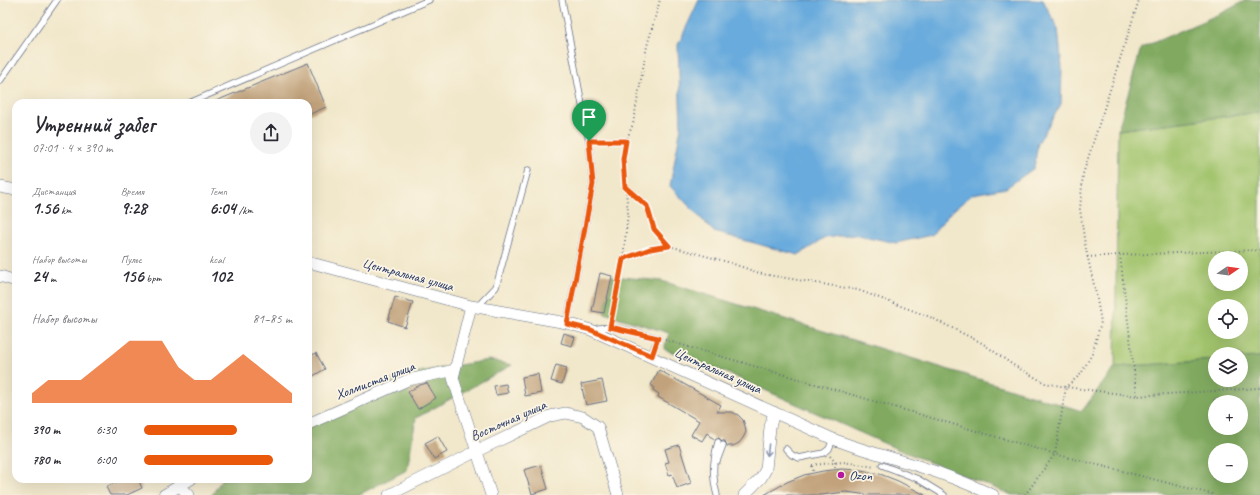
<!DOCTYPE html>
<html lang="ru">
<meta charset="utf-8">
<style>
:root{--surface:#fff;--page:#f2f2f3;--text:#2b2b33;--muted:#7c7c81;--accent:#ea580c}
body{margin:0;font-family:Caveat,sans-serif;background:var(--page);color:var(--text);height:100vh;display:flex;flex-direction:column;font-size:15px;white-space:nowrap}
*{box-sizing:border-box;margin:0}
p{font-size:13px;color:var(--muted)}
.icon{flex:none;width:22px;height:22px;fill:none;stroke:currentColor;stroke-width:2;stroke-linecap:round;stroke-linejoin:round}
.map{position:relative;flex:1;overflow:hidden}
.drawer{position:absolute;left:12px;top:99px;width:300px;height:384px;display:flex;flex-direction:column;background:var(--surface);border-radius:12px;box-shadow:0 4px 16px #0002}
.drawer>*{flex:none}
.needle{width:26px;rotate:77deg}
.controls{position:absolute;left:1208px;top:251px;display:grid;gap:8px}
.controls a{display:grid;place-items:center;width:40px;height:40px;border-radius:50%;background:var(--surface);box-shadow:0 4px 16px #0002;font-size:20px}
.pin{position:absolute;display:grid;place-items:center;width:34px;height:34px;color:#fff;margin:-41px -17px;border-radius:50% 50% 50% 0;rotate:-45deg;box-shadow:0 0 4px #0007}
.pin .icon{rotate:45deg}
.round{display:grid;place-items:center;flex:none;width:42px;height:42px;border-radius:21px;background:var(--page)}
.summary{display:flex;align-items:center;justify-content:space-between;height:68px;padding:0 20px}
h1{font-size:22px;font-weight:600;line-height:30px}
.figures{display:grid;grid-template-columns:repeat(3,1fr);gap:6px;height:68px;padding:4px 20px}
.figures div{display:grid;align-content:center}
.figures b{font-size:17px;font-weight:600}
.figures small{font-size:11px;font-weight:400}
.figures p{font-size:11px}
.chart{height:112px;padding:8px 20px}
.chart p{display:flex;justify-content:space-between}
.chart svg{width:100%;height:72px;margin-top:4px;fill:var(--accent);opacity:.7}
ul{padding:0 20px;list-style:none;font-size:13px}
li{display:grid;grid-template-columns:64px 48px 1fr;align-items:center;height:30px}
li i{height:10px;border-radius:5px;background:var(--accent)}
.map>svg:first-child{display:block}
.green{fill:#a2c46d;stroke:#5e7a66;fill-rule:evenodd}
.forest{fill:#81aa60;stroke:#4e6c5f;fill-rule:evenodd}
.water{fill:#69abdd;stroke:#426d9e}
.building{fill:#c1a27c}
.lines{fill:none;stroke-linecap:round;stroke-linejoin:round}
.service-casing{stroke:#666f84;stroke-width:7}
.minor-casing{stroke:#666f84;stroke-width:12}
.path{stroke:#666f84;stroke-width:2;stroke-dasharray:1 3;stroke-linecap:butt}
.service{stroke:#fff;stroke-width:5.5}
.minor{stroke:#fff;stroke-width:11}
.oneway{stroke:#8d97ae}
.route-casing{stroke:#fff;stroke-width:8}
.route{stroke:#ea580c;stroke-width:5}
.poi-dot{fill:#b5179e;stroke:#fcf5e5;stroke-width:1.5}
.labels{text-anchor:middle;stroke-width:3.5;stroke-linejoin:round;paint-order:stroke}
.street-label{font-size:14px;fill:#1b2f5e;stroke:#fcf5e5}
.poi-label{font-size:14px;fill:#1b2f5e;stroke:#fcf5e5;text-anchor:start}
</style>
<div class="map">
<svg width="1260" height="495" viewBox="0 0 1260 495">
<rect width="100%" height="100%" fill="#fcf5e5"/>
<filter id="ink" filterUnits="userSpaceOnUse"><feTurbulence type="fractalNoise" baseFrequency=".025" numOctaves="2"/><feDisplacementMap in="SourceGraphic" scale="8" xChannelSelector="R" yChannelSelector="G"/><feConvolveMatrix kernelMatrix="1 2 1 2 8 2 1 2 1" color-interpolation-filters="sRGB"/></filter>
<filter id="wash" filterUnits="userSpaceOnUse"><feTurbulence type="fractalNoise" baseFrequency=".012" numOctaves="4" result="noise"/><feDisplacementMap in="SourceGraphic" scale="16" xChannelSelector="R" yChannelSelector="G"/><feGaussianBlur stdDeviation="0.9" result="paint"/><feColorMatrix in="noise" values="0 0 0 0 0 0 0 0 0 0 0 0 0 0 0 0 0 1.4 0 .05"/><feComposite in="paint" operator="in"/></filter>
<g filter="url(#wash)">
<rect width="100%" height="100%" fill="#f1e7ca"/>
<path class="green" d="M 1260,112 L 1260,357 L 1241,358 L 1241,354 L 1215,354 L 1215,360 L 1115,367 L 1118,130 ZM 1215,258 L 1241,258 L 1241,284 L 1215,284 ZM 1215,306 L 1241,306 L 1241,332 L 1215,332 Z"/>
<path class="forest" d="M 1246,0 L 1260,0 L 1260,112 L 1118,130 L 1141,48 L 1224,12 Z
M 612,276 L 662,281 L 1082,411 L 1115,367 L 1215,360 L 1215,380 L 1241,380 L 1241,358 L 1260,357 L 1260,495 L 1012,495 L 897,449 L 720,370 L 664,349 L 669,333 L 604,313 ZM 1215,402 L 1241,402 L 1241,428 L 1215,428 ZM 1215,450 L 1241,450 L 1241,476 L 1215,476 Z
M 489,360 L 512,365 L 416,418 L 407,470 L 358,495 L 212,495 L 222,479 L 308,479 L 308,424 L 401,375 Z"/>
<path class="water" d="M 699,0 L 1043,0 L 1058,29 L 1062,67 L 1061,104 L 1038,143 L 1034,168 L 1006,188 L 973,194 L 951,212 L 931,235 L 896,243 L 854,234 L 825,238 L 798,255 L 714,232 L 670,186 L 681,127 L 678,45 Z"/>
<g id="blocks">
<path class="building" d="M 308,63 L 326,107 L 308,115 L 308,103 L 211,103 Z
M 600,273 L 612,276 L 604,313 L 592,311 Z
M 395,297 L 413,302 L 405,327 L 388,321 Z
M 564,333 L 575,337 L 572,346 L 561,343 Z
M 316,353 L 325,369 L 308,379 L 308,357 Z
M 556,365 L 567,368 L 562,384 L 551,381 Z
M 659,370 L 721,405 L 717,412 L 732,412 L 738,415 L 743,420 L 745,426 L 746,432 L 743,438 L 739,443 L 733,446 L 727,446 L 725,441 L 722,441 L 719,438 L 715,440 L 707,433 L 702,441 L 691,435 L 699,421 L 658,397 L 659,394 L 653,390 L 654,387 L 651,385 Z
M 538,374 L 541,393 L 525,396 L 522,377 Z
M 602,380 L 607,401 L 586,405 L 581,384 Z
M 427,383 L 436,398 L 418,409 L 408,392 L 420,385 Z
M 506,384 L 508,393 L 496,395 L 494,386 Z
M 438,436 L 447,452 L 434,459 L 425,443 Z
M 679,445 L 691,483 L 677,488 L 672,474 L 669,475 L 665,463 L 669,462 L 665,449 Z
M 541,465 L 548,489 L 532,494 L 524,470 Z
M 842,469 L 861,470 L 880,474 L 898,481 L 925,495 L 868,495 L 846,492 L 821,495 L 764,495 L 787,482 L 804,475 L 823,471 Z
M 122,479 L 138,479 L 142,488 L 127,495 L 110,495 L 106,487 Z"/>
</g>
</g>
<g filter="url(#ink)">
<use href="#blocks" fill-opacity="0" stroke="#666f84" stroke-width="1"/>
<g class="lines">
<defs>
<path id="service" d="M 562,0 L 589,141 L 593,184 L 567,323
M 0,81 L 57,0
M 189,103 L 429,0
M 477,307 L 496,287 L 528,170
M 593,329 C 614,324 637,333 658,338 L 651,356
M 786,449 L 792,455 L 799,458 L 824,453 L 829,449 L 833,439
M 717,461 L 723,445
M 882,465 L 918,479 L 944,495
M 717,495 C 712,478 713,459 718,442"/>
<path id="minor" d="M 0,187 L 16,190
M 308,262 L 471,306 L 567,323 L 591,330 L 833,439 C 861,450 890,457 918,466 C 944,474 969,484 993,495
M 0,276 L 16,281
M 471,306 L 453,378 L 491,495
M 308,424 L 408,380 L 455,370
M 179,485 L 189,495
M 164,495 L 191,479
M 389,495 L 477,451 L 550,416 L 566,413 L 583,417 L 598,427 L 618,495
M 744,495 L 761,478 L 766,469 L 770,427 L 774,412"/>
</defs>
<use href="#service" class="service-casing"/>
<use href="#minor" class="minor-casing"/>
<path class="path" d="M 597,141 L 626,141
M 626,188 L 647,206 L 654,229 L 669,246
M 1120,255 L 1137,396
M 1087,257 L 1120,255 L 1260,250
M 623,259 L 650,249 L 669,246 L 728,262 L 762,274 L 858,290 L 930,317 L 982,343 L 1013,365 L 1045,383 L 1066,387 L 1081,374 L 1092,354 L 1101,322 L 1096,294 L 1085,245 L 1080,209 L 1083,174 L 1139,0
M 612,320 L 623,259 L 628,213 L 623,159 L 626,141 L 633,124 L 647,46 L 660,0
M 665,340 L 1055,454 L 1215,495
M 830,456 L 835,462 L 835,470
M 812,465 L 843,462 L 875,467
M 812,466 L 814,473
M 1025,495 L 1055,454 L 1066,387 L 1137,396 L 1260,388"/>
<use href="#service" class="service"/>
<use href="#minor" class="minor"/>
</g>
<defs><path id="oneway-shaft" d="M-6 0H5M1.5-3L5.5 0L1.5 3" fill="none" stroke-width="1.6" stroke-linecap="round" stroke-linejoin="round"/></defs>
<use class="oneway" href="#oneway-shaft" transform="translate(768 450) rotate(96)"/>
</g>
<g class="lines" filter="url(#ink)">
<defs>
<path id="route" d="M 589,141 L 626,141 L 623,159 L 625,187 L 647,206 L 654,229 L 669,246 L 650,249 L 623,259 L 610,327 L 658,338 L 652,356 L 591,330 L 567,324 L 593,184 Z"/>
</defs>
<use href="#route" class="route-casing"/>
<use href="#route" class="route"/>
</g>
<circle class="poi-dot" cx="841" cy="475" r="4"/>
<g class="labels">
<g class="street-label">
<text transform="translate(408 274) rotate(15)" y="5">Центральная улица</text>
<text transform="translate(718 370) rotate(24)" y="5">Центральная улица</text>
<text transform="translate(375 380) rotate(-21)" y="5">Холмистая улица</text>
<text transform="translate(508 420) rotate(-24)" y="5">Восточная улица</text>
</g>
<g class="poi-label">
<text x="849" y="480">Ozon</text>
</g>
</g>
</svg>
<div class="controls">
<a><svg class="needle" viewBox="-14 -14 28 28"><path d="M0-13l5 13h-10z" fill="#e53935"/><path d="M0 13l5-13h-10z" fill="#7c7c81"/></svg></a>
<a><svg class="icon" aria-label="locate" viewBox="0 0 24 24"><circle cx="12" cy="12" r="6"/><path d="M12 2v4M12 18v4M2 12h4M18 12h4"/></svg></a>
<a><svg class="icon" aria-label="layers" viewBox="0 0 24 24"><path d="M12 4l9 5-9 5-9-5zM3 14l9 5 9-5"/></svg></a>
<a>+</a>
<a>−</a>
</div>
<div class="pin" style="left:589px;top:141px;background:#1e9e55"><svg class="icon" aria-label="arrive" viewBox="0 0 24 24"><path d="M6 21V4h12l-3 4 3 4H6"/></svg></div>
<section class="drawer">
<div class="summary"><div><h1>Утренний забег</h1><p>07:01 · 4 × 390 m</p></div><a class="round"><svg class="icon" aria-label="share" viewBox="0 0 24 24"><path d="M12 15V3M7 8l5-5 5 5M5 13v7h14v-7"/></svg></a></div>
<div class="figures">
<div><p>Дистанция</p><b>1.56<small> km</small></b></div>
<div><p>Время</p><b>9:28</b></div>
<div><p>Темп</p><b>6:04<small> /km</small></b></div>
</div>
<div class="figures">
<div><p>Набор высоты</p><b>24<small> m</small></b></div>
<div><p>Пульс</p><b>156<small> bpm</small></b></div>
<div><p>kcal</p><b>102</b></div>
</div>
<div class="chart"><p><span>Набор высоты</span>81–85 m</p>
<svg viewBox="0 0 160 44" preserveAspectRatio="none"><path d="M0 44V38L10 30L20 30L30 30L40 22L50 14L60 6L70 6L80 6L90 22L100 30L110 30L120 22L130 14L140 22L150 30L160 38V44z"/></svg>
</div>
<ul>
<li><b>390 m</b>6:30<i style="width:63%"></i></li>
<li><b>780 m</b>6:00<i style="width:87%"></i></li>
</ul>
</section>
</div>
